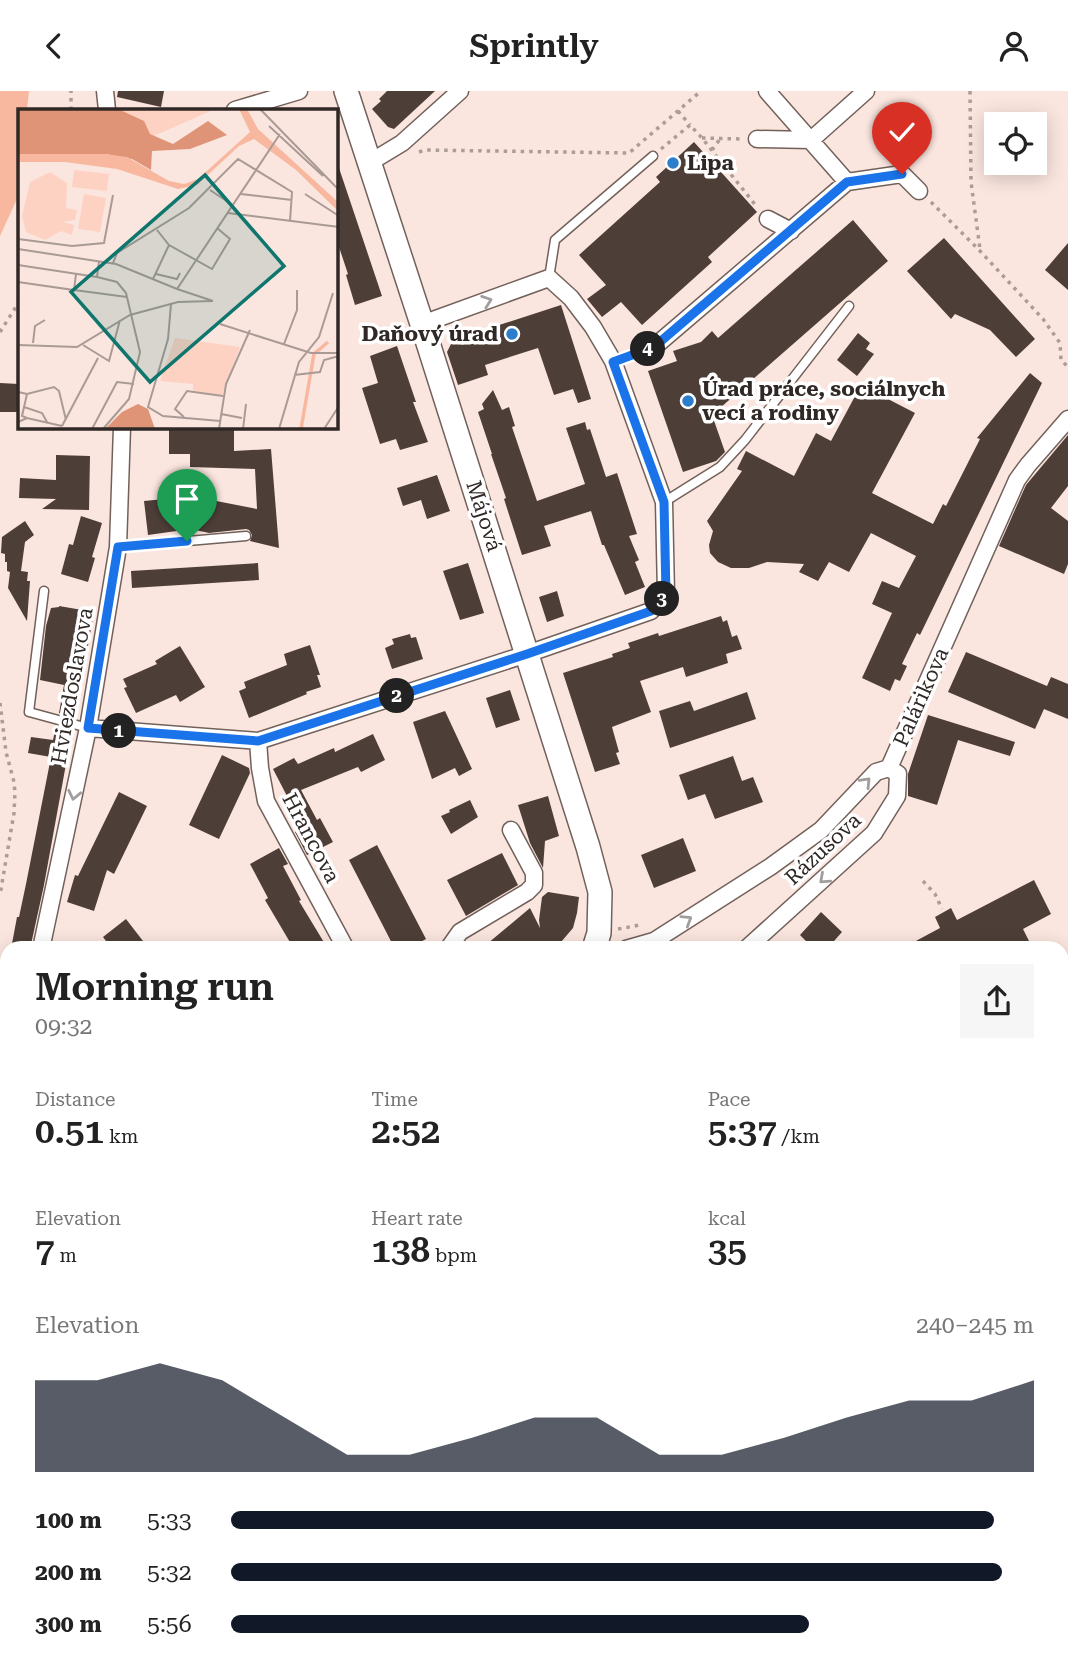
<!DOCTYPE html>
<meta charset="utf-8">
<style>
:root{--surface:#fff;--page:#f6f6f6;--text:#222;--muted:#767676;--accent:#111827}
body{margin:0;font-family:"Roboto Serif",serif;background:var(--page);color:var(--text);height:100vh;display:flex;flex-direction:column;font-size:26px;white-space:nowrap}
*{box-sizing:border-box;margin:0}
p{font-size:23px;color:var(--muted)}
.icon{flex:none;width:38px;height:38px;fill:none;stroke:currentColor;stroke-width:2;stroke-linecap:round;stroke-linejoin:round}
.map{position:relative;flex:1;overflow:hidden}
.sheet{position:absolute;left:0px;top:850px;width:1069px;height:726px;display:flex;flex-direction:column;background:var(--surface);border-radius:21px 21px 0 0;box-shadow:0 4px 18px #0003}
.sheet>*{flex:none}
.buttons{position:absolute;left:984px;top:21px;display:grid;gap:14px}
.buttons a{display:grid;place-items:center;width:63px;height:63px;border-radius:0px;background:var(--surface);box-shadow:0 4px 18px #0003;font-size:35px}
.pin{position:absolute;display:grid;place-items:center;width:60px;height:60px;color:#fff;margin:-72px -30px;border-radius:50% 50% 50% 0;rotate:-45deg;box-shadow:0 0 7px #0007}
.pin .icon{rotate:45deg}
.km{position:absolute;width:35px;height:35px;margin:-18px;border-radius:50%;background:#222;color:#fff;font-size:19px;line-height:35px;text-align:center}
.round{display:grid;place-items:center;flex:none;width:74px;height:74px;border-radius:0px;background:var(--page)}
.overview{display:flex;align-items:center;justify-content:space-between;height:119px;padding:0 35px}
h1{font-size:38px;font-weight:600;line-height:52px}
.metrics{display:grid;grid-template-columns:repeat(3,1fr);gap:10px;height:119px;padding:7px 35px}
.metrics div{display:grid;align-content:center}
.metrics b{font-size:35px;font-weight:600}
.metrics small{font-size:19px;font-weight:400}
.metrics p{font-size:19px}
.chart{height:196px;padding:14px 35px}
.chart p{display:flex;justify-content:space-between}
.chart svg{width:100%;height:126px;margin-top:7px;fill:var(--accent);opacity:.7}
ul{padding:0 35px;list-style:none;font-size:23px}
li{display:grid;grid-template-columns:112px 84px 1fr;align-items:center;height:52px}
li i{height:18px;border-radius:9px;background:var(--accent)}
header{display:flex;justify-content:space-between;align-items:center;height:91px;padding:0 35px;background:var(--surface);font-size:32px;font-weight:600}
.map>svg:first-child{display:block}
.green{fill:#fed2c2}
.water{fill:#f8b8a0}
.building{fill:#4e3e38}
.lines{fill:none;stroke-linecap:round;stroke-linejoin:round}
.lane-casing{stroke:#72615a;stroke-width:11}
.street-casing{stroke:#72615a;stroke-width:19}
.secondary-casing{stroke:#72615a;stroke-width:26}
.path{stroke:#ac9c97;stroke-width:3.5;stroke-dasharray:3.5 5;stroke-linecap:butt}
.lane{stroke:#fff;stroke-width:8}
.street{stroke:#fff;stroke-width:16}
.secondary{stroke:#fff;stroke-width:23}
.oneway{stroke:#a29e9d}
.route-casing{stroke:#fff;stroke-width:14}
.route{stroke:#1a73e8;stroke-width:9}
.poi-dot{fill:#2c7ecd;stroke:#fff;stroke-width:2.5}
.labels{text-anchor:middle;stroke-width:7;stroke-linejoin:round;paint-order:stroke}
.poi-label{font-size:21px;font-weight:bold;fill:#302825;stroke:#fff;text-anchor:start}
.street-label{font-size:21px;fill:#302825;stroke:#fff}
.inset-river{fill:none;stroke:#f8b8a0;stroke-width:3.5}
.inset-road{fill:none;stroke:#aa9a95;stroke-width:2}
.view{fill:#0f766e;fill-opacity:0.15;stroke:#0f766e;stroke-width:3.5}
.inset-edge{fill:none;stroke:#302825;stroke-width:3.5}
</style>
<header><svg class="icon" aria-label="back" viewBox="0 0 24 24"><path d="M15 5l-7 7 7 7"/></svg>Sprintly<svg class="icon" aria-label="person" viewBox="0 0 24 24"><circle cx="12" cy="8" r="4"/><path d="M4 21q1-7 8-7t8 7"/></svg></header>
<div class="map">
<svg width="1068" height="1576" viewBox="0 0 1068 1576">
<rect width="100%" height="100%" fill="#fbe6df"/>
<path class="green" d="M 1068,1014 L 1068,1444 L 1062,1437 L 1062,1019 Z"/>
<path class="water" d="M 0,0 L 29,0 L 27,19 L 19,19 L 19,90 L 17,108 L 0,145 Z"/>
<path class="building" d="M 118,0 L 164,0 L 161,16 L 117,6 Z
M 387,0 L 435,0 L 394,38 L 388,36 L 372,18 L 381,10 L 379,8 Z
M 694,51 L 757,121 L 708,166 L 712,171 L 642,234 L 621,211 L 602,226 L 587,208 L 606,194 L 579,164 L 660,91 L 656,86 Z
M 339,77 L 382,205 L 355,214 L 346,184 L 348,183 L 336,147 L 336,78 Z
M 853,129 L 888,170 L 712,324 L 725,361 L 716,370 L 683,381 L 648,280 L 677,270 L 673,260 L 701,251 L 712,240 L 718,247 Z
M 944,147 L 1035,248 L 1016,266 L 990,239 L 955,223 L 951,228 L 907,180 Z
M 1068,152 L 1068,199 L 1045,179 Z
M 561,214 L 591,308 L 578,312 L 573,298 L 554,304 L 538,257 L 485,274 L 488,284 L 458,294 L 447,261 L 453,249 Z
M 858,242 L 870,252 L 866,258 L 874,263 L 857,285 L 837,269 Z
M 397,255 L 416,311 L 413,311 L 428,351 L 400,359 L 396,348 L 380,353 L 362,297 L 378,292 L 370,265 Z
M 1030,282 L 1042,292 L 920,544 L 917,542 L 902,573 L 907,575 L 900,590 L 895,588 L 890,600 L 862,587 L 892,522 L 872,513 L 882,490 L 899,497 L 916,465 L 871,442 L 849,481 L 829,471 L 818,490 L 799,481 L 804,473 L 767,471 L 749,477 L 731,477 L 718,471 L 710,462 L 709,454 L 713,440 L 707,430 L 742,380 L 737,378 L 746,360 L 794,385 L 816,342 L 831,350 L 861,294 L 915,322 L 872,402 L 933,433 L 943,413 L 946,415 L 980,348 L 977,347 Z
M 0,292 L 19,293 L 19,321 L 0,321 Z
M 493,299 L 502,319 L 509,316 L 515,335 L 512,336 L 537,410 L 585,393 L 566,337 L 585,331 L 587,339 L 590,338 L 606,386 L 617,382 L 637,443 L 629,445 L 639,469 L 635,471 L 645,496 L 625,504 L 604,454 L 602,454 L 591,420 L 544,435 L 551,455 L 522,464 L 504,408 L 506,407 L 491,363 L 492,363 L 478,321 L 484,318 L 482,313 Z
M 169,336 L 234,336 L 234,360 L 271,358 L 279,457 L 250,450 L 252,444 L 249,439 L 246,438 L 209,442 L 191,438 L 148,444 L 144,410 L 185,406 L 186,395 L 200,396 L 201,407 L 257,418 L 255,378 L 190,376 L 190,363 L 169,363 Z
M 1068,344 L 1068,395 L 1051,417 L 1068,430 L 1068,473 L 1064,483 L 999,455 L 1026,394 Z
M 56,364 L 90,365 L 89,419 L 42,418 L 56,408 L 19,407 L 20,387 L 56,389 Z
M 437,384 L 450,420 L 427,428 L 421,409 L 403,415 L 397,397 Z
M 81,425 L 102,432 L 92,466 L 95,467 L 88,491 L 61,483 L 69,453 L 73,454 Z
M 25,430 L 34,444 L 25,451 L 21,480 L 28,481 L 27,490 L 30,490 L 27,530 L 8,497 L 10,481 L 7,480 L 7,471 L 5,471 L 5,463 L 1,462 L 2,446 Z
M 258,472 L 259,489 L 132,497 L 131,480 Z
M 468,472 L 484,522 L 460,529 L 443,480 Z
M 557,500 L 564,525 L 547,531 L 539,506 Z
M 59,515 L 94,521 L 75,627 L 59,622 L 64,594 L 40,589 L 46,535 L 51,517 L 59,516 Z
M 721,525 L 723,531 L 727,529 L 732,546 L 737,544 L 742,558 L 726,563 L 728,572 L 686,586 L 683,576 L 640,590 L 651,621 L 612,636 L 619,661 L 616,662 L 620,673 L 595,681 L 563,582 L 613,566 L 612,563 L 630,557 L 628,552 L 658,542 L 659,545 Z
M 410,543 L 411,547 L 416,546 L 423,568 L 392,578 L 385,557 L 394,553 L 392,548 Z
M 310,554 L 320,584 L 317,584 L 321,596 L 306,601 L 307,603 L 249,627 L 239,600 L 246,597 L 244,591 L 287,574 L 284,563 Z
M 180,555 L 205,596 L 180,611 L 176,604 L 136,622 L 124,597 L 127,596 L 123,588 L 157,573 L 155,570 Z
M 966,561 L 1047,595 L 1051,586 L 1068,593 L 1068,628 L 1044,618 L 1035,638 L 948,601 Z
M 510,599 L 520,629 L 496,637 L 486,607 Z
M 747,601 L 756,628 L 670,657 L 659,620 L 690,610 L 694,620 Z
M 445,620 L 472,678 L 459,685 L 455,677 L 432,688 L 413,631 Z
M 928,624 L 1015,651 L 1010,665 L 958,649 L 937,714 L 908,705 L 908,683 Z
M 56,635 L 72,640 L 44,794 L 30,858 L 11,858 L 17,826 L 19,826 L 26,793 L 51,666 L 28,662 L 31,646 L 53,649 Z
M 373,643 L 385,669 L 361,681 L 358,676 L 301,699 L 317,729 L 320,727 L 333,751 L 307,764 L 295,741 L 303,736 L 273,678 L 294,667 L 298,673 L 334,657 L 335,661 Z
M 222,664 L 249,677 L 250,682 L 219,748 L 189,734 Z
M 733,665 L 742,690 L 753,686 L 763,711 L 715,728 L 705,703 L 688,709 L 679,684 Z
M 119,701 L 147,715 L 114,783 L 107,779 L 94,820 L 67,811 L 75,784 L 78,785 Z
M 548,705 L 559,745 L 545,750 L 543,777 L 530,752 L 518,714 Z
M 470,709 L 478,726 L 451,743 L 441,725 L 450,721 L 449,719 Z
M 683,747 L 696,780 L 654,797 L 641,764 Z
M 377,754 L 426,848 L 408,858 L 395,858 L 349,769 Z
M 279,757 L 288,773 L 283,775 L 301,809 L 299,810 L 328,858 L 294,858 L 265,809 L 268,807 L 250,773 Z
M 502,762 L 518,794 L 466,825 L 447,789 Z
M 1034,789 L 1051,823 L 1023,838 L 1033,858 L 901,858 L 940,837 L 935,826 L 951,817 L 957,829 Z
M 548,801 L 579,806 L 577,822 L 573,837 L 555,858 L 481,858 L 530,817 L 540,837 L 539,829 L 542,806 Z
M 821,821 L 842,841 L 827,858 L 814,858 L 800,844 Z
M 126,828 L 143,850 L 133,858 L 112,858 L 103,846 Z"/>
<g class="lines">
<defs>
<path id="lane" d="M 549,187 L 555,149 L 653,65
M 613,270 L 654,256
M 664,411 L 720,376 L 745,349 L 849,215
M 118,456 L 246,445
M 44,500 L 29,621 L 88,637"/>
<path id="street" d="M 105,0 L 107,19
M 767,0 L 847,91 L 902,83 L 919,100
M 235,19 L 299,0
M 757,48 L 811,49 L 866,0
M 369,72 L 402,52 L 460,0
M 768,128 L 791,140
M 654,256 L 847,91
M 88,637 L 258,650 L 527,563 L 651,520 L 666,503 L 664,411 L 613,270 L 593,236 L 571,207 L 549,187 L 422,233
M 258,650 L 260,677 L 266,710 L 346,858
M 889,677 L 1017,389 L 1028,374 L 1068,328
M 41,858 L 88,637 L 118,456 L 122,336
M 448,858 L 460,841 L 527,801 L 534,794 L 534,782 L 511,739
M 626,858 L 654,850 L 770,776 L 821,739 L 876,681 L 889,677
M 746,858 L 874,742 L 897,705 L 898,683 L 889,677
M 7,1019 C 3,1037 1,1052 7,1069
M 0,1266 L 7,1274
M 0,1360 L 7,1354
M 1062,1464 L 1068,1472
M 1,1545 L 7,1540
M 590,1570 L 595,1576
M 897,1570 L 902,1576
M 457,1576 L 458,1570"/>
<path id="secondary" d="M 346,0 L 422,233 L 588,756 L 600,801 L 599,842 L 594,858
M 0,1174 L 7,1168"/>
</defs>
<use href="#lane" class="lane-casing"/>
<use href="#street" class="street-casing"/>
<use href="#secondary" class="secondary-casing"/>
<path class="path" d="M 970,0 L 971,91 L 980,158
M 71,19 L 71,0
M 678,20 L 690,34
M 702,47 L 742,48
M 661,58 L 690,34 L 702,47 L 757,116
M 712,59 L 720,48
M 419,61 L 425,59 L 629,62 L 701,0
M 931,111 L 980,160 L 1043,228 L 1060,252 L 1061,269 L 1068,276
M 0,241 L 19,211
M 0,612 L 6,661 L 14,691 L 15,702 L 14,722 L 0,804
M 923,790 L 935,803 L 942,818
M 618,838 L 640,834
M 0,1116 L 7,1126
M 1062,1169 L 1068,1177
M 23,1570 L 28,1576
M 244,1576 L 248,1570"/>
<use href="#lane" class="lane"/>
<use href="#street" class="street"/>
<use href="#secondary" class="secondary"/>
</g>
<defs><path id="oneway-chevron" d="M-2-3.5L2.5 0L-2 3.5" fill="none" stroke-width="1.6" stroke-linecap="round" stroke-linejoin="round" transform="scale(1.75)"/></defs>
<g class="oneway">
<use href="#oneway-chevron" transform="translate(487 210) rotate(-20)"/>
<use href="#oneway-chevron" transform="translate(866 691) rotate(-46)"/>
<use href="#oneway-chevron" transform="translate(74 704) rotate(102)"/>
<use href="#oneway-chevron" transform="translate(824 788) rotate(138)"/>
<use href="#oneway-chevron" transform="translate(687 829) rotate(-32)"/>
</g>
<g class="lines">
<defs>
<path id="route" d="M 187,450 L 118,456 L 88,637 L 258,650 L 527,563 L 651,520 L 666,503 L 664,411 L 613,271 L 654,256 L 847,91 L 902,83"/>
</defs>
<use href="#route" class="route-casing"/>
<use href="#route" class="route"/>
</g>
<g class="poi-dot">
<circle cx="673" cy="72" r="7"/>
<circle cx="512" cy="243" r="7"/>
<circle cx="688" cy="310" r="7"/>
</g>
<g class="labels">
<g class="poi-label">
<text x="687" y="79">Lipa</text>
<text x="498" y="250" text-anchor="end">Daňový úrad</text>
<text x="702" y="305">Úrad práce, sociálnych<tspan x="702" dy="24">vecí a rodiny</tspan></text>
</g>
<g class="street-label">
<text transform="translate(484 425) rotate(72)" y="7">Májová</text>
<text transform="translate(72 595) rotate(-80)" y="7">Hviezdoslavova</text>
<text transform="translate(921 606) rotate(-66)" y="7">Palárikova</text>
<text transform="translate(311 747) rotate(62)" y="7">Hrancova</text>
<text transform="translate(823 758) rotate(-43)" y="7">Rázusova</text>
</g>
</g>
<g transform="translate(18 18)">
<rect width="320" height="320" fill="#fbe6df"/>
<path d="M 0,0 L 195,0 L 195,1 L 129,30 ZM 56,61 L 91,65 L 89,82 L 54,78 ZM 32,63 L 49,74 L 48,99 L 59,101 L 57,111 L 45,113 L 56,116 L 54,126 L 43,122 L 27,131 L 8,123 L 4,107 L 12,73 ZM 66,85 L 88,89 L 82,123 L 60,120 ZM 157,229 L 222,238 L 204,286 L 175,282 L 175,275 L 142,272 Z" fill="#fed2c2"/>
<path d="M 0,0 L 100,0 L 126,12 L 132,25 L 155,35 L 190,12 L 209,26 L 172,40 L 134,42 L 133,61 L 114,50 L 87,45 L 0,45 ZM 120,295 L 130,300 L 137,320 L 87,320 L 104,303 Z" fill="#e09477"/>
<path d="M 221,0 L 229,0 L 240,20 L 320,93 L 320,102 L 278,61 L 236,30 L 221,37 L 179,76 L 160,80 L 99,60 L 47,53 L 0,53 L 0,45 L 87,45 L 109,48 L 151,72 L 166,75 L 180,70 L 232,23 Z" fill="#f8b8a0"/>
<path class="inset-river" d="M 283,320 L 296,245 L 310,233"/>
<path class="inset-road" d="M 242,0 L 321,81M 251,17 L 305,67M 192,81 L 213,95M 223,85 L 274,91M 287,85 L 321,107M 210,104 L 321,118M 139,121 L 151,136 L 194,160 L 212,130 L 199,119M 0,130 L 54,137 L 86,134 L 95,86M 0,140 L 98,155 L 159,180 L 262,25M 81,152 L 79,168 L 99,173 L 108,184 L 122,243 L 111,290 L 85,320M 95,154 L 99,144 L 171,99 L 220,50 L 274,83 L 272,112M 0,156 L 79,168M 138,165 L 159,170 L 162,164M 135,170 L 151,136M 0,173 L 56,181 L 58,165M 159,180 L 195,192M 56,181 L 109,188M 153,195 L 150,230 L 130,298 L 145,307 L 202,312M 202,215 L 293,244 L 321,244M 15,234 L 17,217 L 27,211M 266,235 L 279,201 L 279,181M 0,236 L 59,238 L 112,206 L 160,193 L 195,192M 65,236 L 91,252 L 102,211M 276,266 L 302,263 L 306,251 L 321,247M 0,283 L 9,285 L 36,278 L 41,282 L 48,311M 6,298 L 24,304 L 29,313M 203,305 L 224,309M 166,308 L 157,300 L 169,282 L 205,287M 9,309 L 4,307 L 9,285M 0,313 L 9,309 L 44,317M 44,317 L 80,249M 74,320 L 99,273 L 116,275M 201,320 L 208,275 L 232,221M 225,320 L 228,295M 261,320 L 281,253 L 301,228 L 315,184M 306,320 L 321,297"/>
<path class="view" d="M 187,66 L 266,157 L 132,273 L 53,183 Z"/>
<rect width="320" height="320" class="inset-edge"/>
</g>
</svg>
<div class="buttons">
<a><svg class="icon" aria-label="locate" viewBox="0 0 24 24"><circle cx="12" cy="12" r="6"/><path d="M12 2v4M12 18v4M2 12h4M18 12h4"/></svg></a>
</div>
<div class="pin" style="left:187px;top:450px;background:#1e9e55"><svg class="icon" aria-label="arrive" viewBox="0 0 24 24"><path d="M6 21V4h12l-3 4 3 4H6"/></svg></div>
<div class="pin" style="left:902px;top:83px;background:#d93025"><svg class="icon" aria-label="check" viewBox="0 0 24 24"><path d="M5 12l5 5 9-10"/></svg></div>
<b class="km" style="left:119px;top:640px">1</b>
<b class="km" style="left:397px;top:605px">2</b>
<b class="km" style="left:662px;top:508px">3</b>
<b class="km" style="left:648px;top:258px">4</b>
<section class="sheet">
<div class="overview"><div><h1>Morning run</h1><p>09:32</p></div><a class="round"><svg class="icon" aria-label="share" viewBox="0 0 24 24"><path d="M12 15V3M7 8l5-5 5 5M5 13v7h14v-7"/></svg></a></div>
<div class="metrics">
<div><p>Distance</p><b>0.51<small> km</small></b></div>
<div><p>Time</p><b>2:52</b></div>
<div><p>Pace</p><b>5:37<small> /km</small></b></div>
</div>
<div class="metrics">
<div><p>Elevation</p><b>7<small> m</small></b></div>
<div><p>Heart rate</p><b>138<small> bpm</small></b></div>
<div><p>kcal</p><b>35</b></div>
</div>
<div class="chart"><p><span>Elevation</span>240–245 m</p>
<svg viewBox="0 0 160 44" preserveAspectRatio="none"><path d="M0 44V12L10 12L20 6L30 12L40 25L50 38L60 38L70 32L80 25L90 25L100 38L110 38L120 32L130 25L140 19L150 19L160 12V44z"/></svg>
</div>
<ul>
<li><b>100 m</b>5:33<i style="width:95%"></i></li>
<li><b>200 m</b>5:32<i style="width:96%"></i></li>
<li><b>300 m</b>5:56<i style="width:72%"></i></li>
</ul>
</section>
</div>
